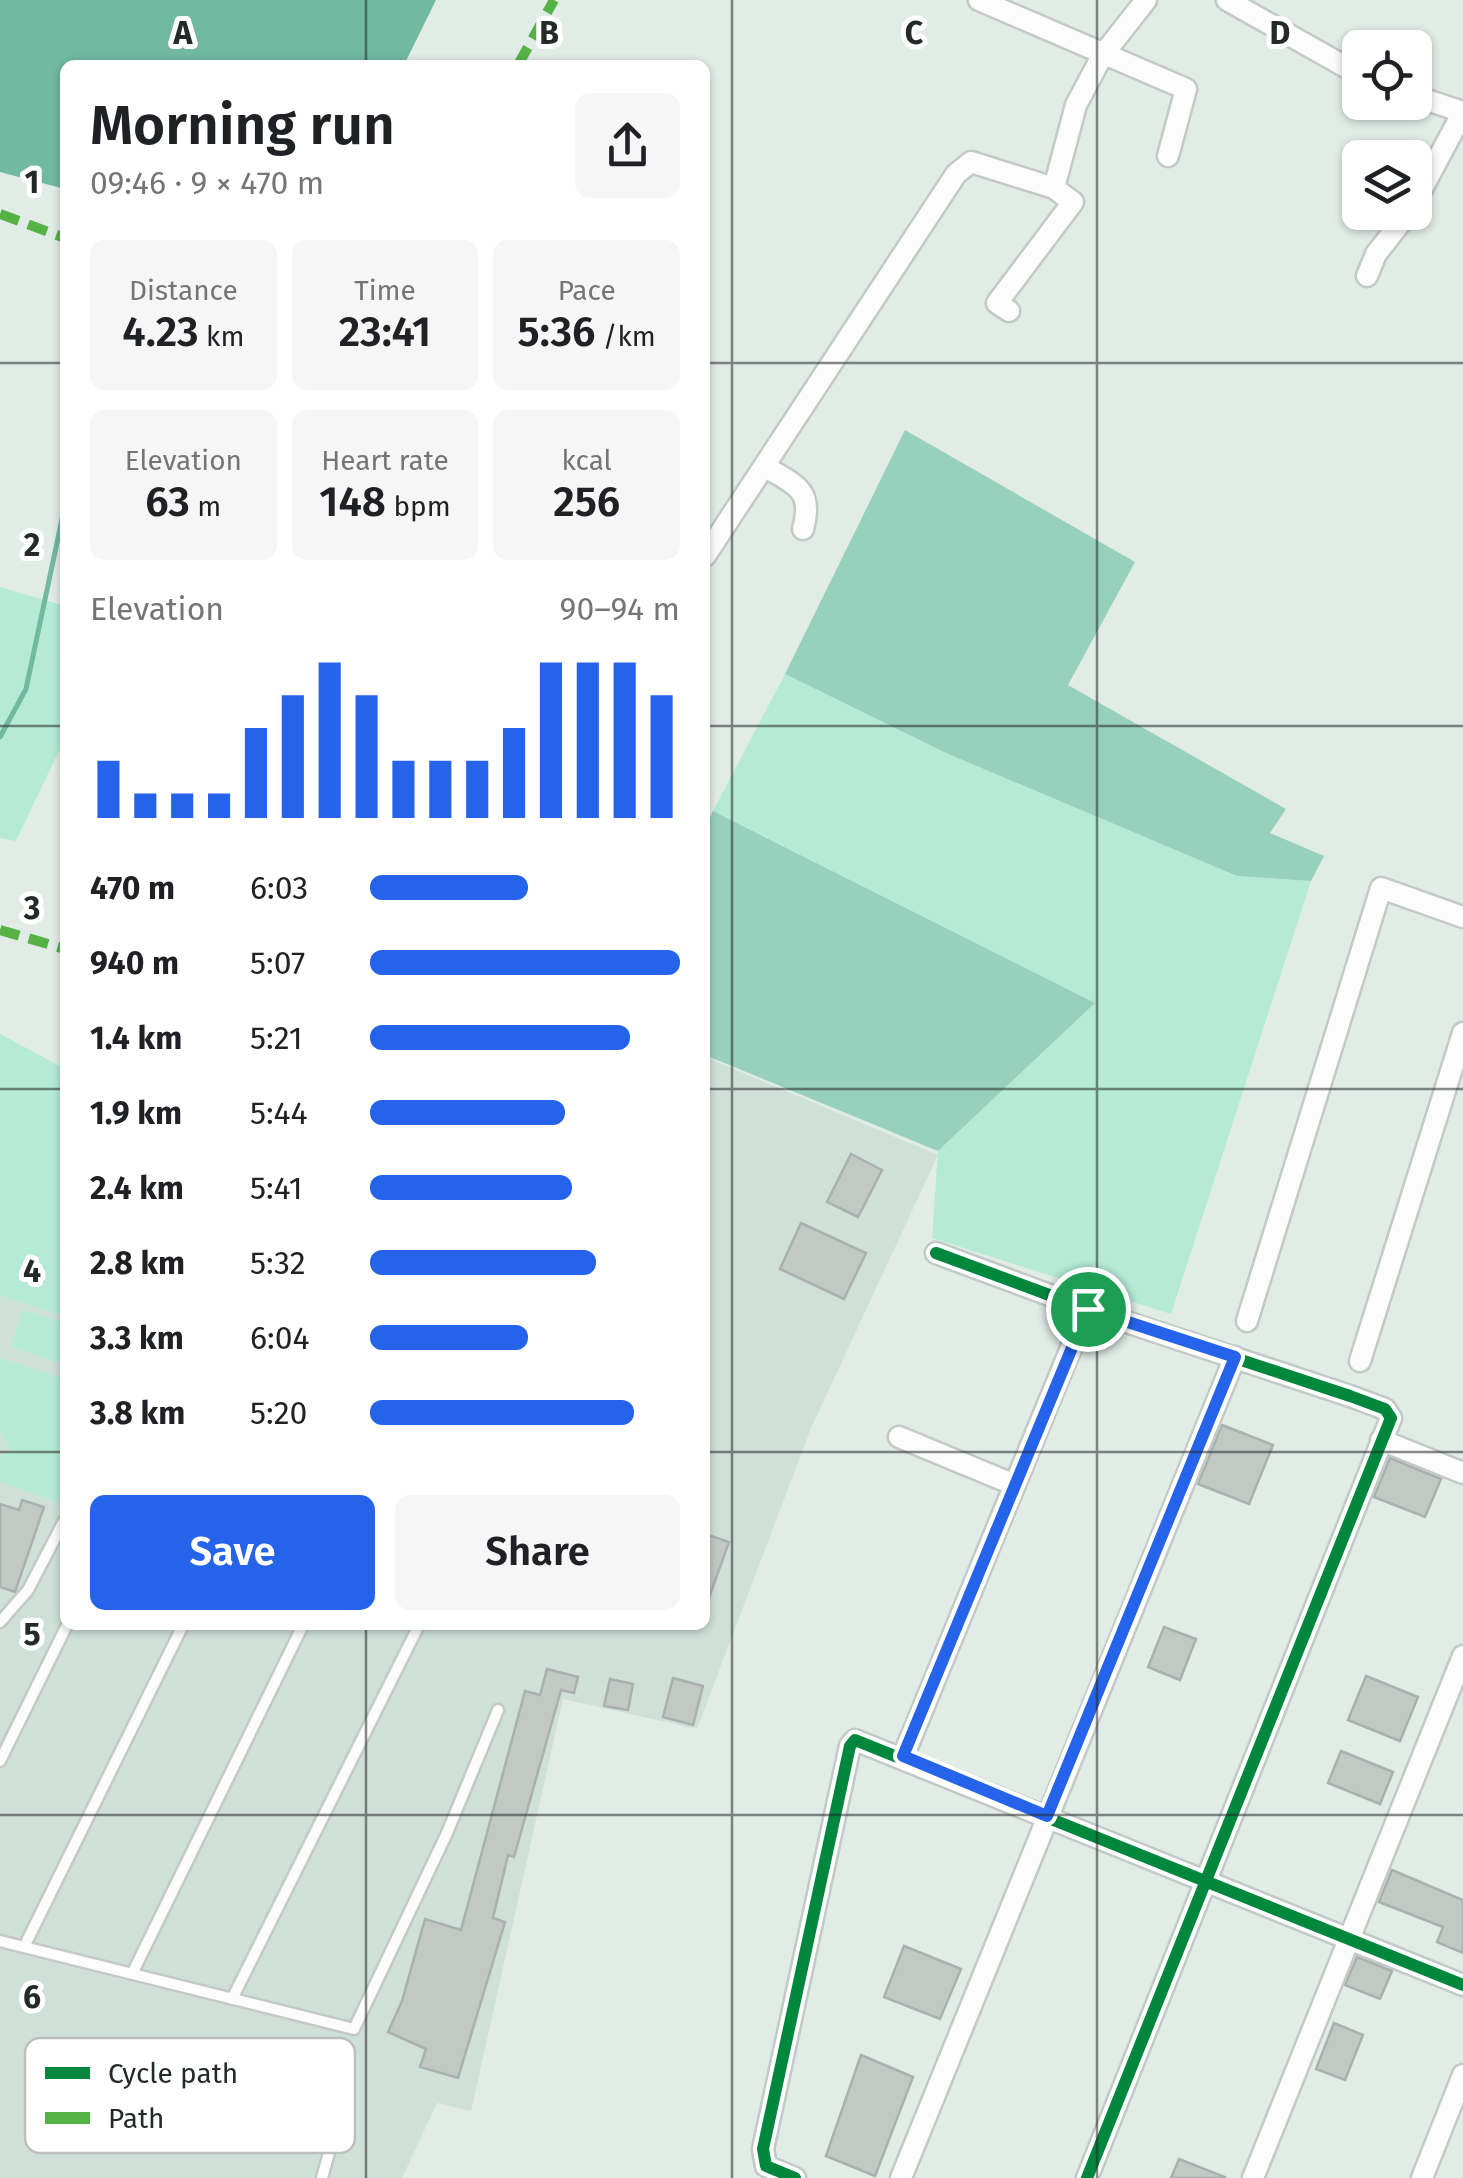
<!DOCTYPE html>
<meta charset="utf-8">
<style>
:root{--surface:#fff;--page:#f6f6f6;--text:#202124;--muted:#757577;--accent:#2563eb}
body{margin:0;font-family:"Fira Sans",sans-serif;background:var(--page);color:var(--text);height:100vh;display:flex;flex-direction:column;font-size:38px;white-space:nowrap}
*{box-sizing:border-box;margin:0}
p{font-size:32px;color:var(--muted)}
.icon{flex:none;width:55px;height:55px;fill:none;stroke:currentColor;stroke-width:2;stroke-linecap:round;stroke-linejoin:round}
.map{position:relative;flex:1;overflow:hidden}
.side{position:absolute;left:60px;top:60px;width:650px;height:1570px;display:flex;flex-direction:column;background:var(--surface);border-radius:15px;box-shadow:0 2px 8px #0004}
.side>*{flex:none}
.fabs{position:absolute;left:1342px;top:30px;display:grid;gap:20px}
.fabs a{display:grid;place-items:center;width:90px;height:90px;border-radius:15px;background:var(--surface);box-shadow:0 2px 8px #0004;font-size:50px}
.pin{position:absolute;display:grid;place-items:center;width:85px;height:85px;color:#fff;margin:-42px;border:5px solid #fff;border-radius:50%;box-shadow:0 2px 10px #0007}
.round{display:grid;place-items:center;flex:none;width:105px;height:105px;border-radius:15px;background:var(--page)}
.headline{display:flex;align-items:center;justify-content:space-between;height:170px;padding:0 30px}
h1{font-size:55px;font-weight:600;line-height:75px}
.metrics{display:grid;grid-template-columns:repeat(3,1fr);gap:15px;height:170px;padding:10px 30px}
.metrics div{display:grid;align-content:center;border-radius:15px;background:var(--page);text-align:center}
.metrics b{font-size:42px;font-weight:600}
.metrics small{font-size:28px;font-weight:400}
.metrics p{font-size:28px}
.chart{height:280px;padding:20px 30px}
.chart p{display:flex;justify-content:space-between}
.chart svg{width:100%;height:180px;margin-top:10px;stroke:var(--accent);stroke-width:6}
.action{display:flex;gap:20px;margin-top:auto;padding:20px 30px}
.action a{flex:1;height:115px;border-radius:15px;background:var(--accent);color:#fff;font-size:40px;font-weight:600;line-height:115px;text-align:center}
.action a+a{background:var(--page);color:var(--text)}
ul{padding:0 30px;list-style:none;font-size:32px}
li{display:grid;grid-template-columns:160px 120px 1fr;align-items:center;height:75px}
li i{height:25px;border-radius:12px;background:var(--accent)}
.map>svg:first-child{display:block}
.built{fill:#cfe0d9}
.green{fill:#b5ebd6}
.forest{fill:#97d0bc}
.water{fill:#72b9a1}
.lines{fill:none;stroke-linecap:round;stroke-linejoin:round}
.stream{stroke:#72b9a1;stroke-width:5}
.building{fill:#c2c9c5;stroke:#a9b0ad;stroke-width:2.5}
.service-casing{stroke:#c2c9c6;stroke-width:15}
.minor-casing{stroke:#c2c9c6;stroke-width:25}
.service{stroke:#fbfcfb;stroke-width:10}
.minor{stroke:#fbfcfb;stroke-width:20}
.quiet{stroke:#55b245;stroke-width:10;stroke-dasharray:20 10;stroke-linecap:butt}
.cycleway-casing{stroke:#fff;stroke-width:19}
.cycleway{stroke:#00873e;stroke-width:12}
.route-casing{stroke:#fff;stroke-width:20}
.route{stroke:#2563eb;stroke-width:12}
.grid{fill:none;stroke:#242a28;stroke-width:2.5;stroke-opacity:0.55}
.key{fill:#fff;stroke:#bdbfbe;stroke-width:2.5}
.key-label{font-size:28px;fill:#242a28}
.grid-label{font-size:32px;text-anchor:middle;font-weight:bold;fill:#242a28;stroke:#fff;stroke-width:10;stroke-linejoin:round;paint-order:stroke}
</style>
<div class="map">
<svg width="1463" height="2178" viewBox="0 0 1463 2178">
<rect width="100%" height="100%" fill="#e2ece7"/>
<path class="built" d="M 0,1034 L 65,1069 L 65,1625 L 705,1625 L 705,1057 L 938,1155 L 811,1428 L 697,1729 L 563,1699 L 471,2111 L 437,2103 L 402,2178 L 0,2178 Z"/>
<path class="green" d="M 0,587 L 65,606 L 65,738 L 16,841 L 0,838 Z
M 785,674 L 946,753 L 1237,876 L 1311,881 L 1171,1314 L 932,1238 L 938,1151 L 1095,1003 L 713,811 Z
M 0,1034 L 65,1069 L 65,1316 L 0,1296 Z
M 23,1310 L 65,1323 L 65,1365 L 11,1347 Z
M 0,1358 L 65,1379 L 65,1505 L 0,1482 L 0,1456 L 10,1451 L 0,1431 Z"/>
<path class="forest" d="M 905,430 L 1135,562 L 1068,685 L 1286,809 L 1270,833 L 1324,856 L 1311,881 L 1237,876 L 946,753 L 785,674 Z
M 713,811 L 1095,1003 L 938,1151 L 705,1055 L 705,829 Z"/>
<path class="water" d="M 0,0 L 436,0 L 404,65 L 65,65 L 65,189 L 0,172 Z"/>
<g class="lines">
<path class="stream" d="M 0,737 L 26,689 L 65,505"/>
</g>
<path class="building" d="M 851,1154 L 882,1170 L 858,1217 L 827,1202 Z
M 801,1223 L 866,1253 L 844,1299 L 780,1269 Z
M 1222,1425 L 1273,1445 L 1249,1504 L 1198,1484 Z
M 1390,1458 L 1441,1479 L 1425,1517 L 1374,1497 Z
M 22,1500 L 44,1507 L 15,1592 L 0,1587 L 0,1504 L 19,1510 Z
M 705,1534 L 729,1542 L 707,1603 L 705,1603 Z
M 1164,1627 L 1196,1639 L 1180,1680 L 1148,1667 Z
M 547,1669 L 578,1677 L 574,1693 L 561,1690 L 514,1857 L 508,1855 L 493,1918 L 505,1922 L 458,2078 L 420,2067 L 426,2049 L 388,2032 L 402,2001 L 425,1919 L 461,1930 L 525,1691 L 540,1695 Z
M 1366,1676 L 1418,1697 L 1400,1741 L 1348,1720 Z
M 673,1678 L 703,1686 L 693,1725 L 663,1717 Z
M 610,1679 L 633,1684 L 628,1710 L 604,1706 Z
M 1341,1751 L 1393,1772 L 1380,1804 L 1328,1783 Z
M 1392,1870 L 1463,1900 L 1463,1953 L 1437,1942 L 1443,1927 L 1379,1902 Z
M 904,1946 L 961,1969 L 940,2019 L 884,1997 Z
M 1357,1957 L 1392,1971 L 1380,1999 L 1345,1985 Z
M 1334,2023 L 1363,2035 L 1345,2080 L 1316,2069 Z
M 861,2055 L 913,2077 L 875,2176 L 826,2156 Z
M 1179,2159 L 1225,2177 L 1225,2178 L 1171,2178 Z"/>
<g class="lines">
<defs>
<path id="service" d="M 0,1622 L 28,1590 L 64,1521
M 0,1761 L 67,1625
M 0,1941 L 354,2029 L 447,1833 L 498,1710
M 24,1947 L 183,1625
M 132,1974 L 303,1625
M 232,1999 L 419,1625
M 322,2178 L 337,2124"/>
<path id="minor" d="M 979,0 L 1186,89 L 1168,156
M 1227,0 L 1360,75
M 1415,96 L 1463,112
M 1415,202 L 1463,112
M 1367,276 L 1376,254 L 1409,212
M 1009,311 L 997,303 L 1073,202 L 1054,188
M 764,466 C 795,485 814,489 803,529
M 705,556 L 956,174 L 971,162 L 1054,188 L 1076,105 L 1102,56 L 1146,0
M 936,1253 L 1087,1309 L 1350,1396 L 1385,1409 L 1391,1418 L 1087,2178
M 1247,1321 L 1381,888 L 1463,917
M 1360,1361 L 1463,1033
M 899,1437 L 1015,1485
M 1381,1440 L 1463,1473
M 903,1757 L 1087,1309
M 795,2178 L 766,2166 L 763,2149 L 850,1746 L 855,1740 L 1463,1985
M 901,2178 L 1235,1357
M 1253,2178 L 1463,1656
M 1422,2178 L 1463,2075"/>
</defs>
<use href="#service" class="service-casing"/>
<use href="#minor" class="minor-casing"/>
<use href="#service" class="service"/>
<use href="#minor" class="minor"/>
<path class="quiet" d="M 518,65 L 554,0
M 0,214 L 65,238
M 0,930 L 65,949"/>
<defs>
<path id="cycleway" d="M 936,1253 L 1087,1309 L 1350,1396 L 1385,1409 L 1391,1418 L 1087,2178
M 795,2178 L 766,2166 L 763,2149 L 850,1746 L 855,1740 L 1463,1985"/>
</defs>
<use href="#cycleway" class="cycleway-casing"/>
<use href="#cycleway" class="cycleway"/>
</g>
<g class="lines">
<defs>
<path id="route" d="M 1088,1309 L 1235,1357 L 1047,1816 L 903,1756 Z"/>
</defs>
<use href="#route" class="route-casing"/>
<use href="#route" class="route"/>
</g>
<path class="grid" d="M 366,0 L 366,65M 732,0 L 732,2178M 1097,0 L 1097,2178M 0,363 L 65,363M 705,363 L 1463,363M 0,726 L 65,726M 705,726 L 1463,726M 0,1089 L 65,1089M 705,1089 L 1463,1089M 0,1452 L 65,1452M 705,1452 L 1463,1452M 366,1625 L 366,2178M 0,1815 L 1463,1815"/>
<rect x="25" y="2038" width="330" height="115" rx="15" class="key"/>
<rect x="45" y="2067" width="45" height="12" fill="#00873e"/>
<rect x="45" y="2112" width="45" height="12" fill="#55b245"/>
<g class="key-label">
<text x="108" y="2083">Cycle path</text>
<text x="108" y="2128">Path</text>
</g>
<g class="grid-label">
<text x="183" y="44">A</text>
<text x="549" y="44">B</text>
<text x="914" y="44">C</text>
<text x="1280" y="44">D</text>
<text x="32" y="193">1</text>
<text x="32" y="556">2</text>
<text x="32" y="919">3</text>
<text x="32" y="1282">4</text>
<text x="32" y="1645">5</text>
<text x="32" y="2008">6</text>
</g>
</svg>
<div class="fabs">
<a><svg class="icon" aria-label="locate" viewBox="0 0 24 24"><circle cx="12" cy="12" r="6"/><path d="M12 2v4M12 18v4M2 12h4M18 12h4"/></svg></a>
<a><svg class="icon" aria-label="layers" viewBox="0 0 24 24"><path d="M12 4l9 5-9 5-9-5zM3 14l9 5 9-5"/></svg></a>
</div>
<div class="pin" style="left:1088px;top:1309px;background:#1e9e55"><svg class="icon" aria-label="arrive" viewBox="0 0 24 24"><path d="M6 21V4h12l-3 4 3 4H6"/></svg></div>
<section class="side">
<div class="headline"><div><h1>Morning run</h1><p>09:46 · 9 × 470 m</p></div><a class="round"><svg class="icon" aria-label="share" viewBox="0 0 24 24"><path d="M12 15V3M7 8l5-5 5 5M5 13v7h14v-7"/></svg></a></div>
<div class="metrics">
<div><p>Distance</p><b>4.23<small> km</small></b></div>
<div><p>Time</p><b>23:41</b></div>
<div><p>Pace</p><b>5:36<small> /km</small></b></div>
</div>
<div class="metrics">
<div><p>Elevation</p><b>63<small> m</small></b></div>
<div><p>Heart rate</p><b>148<small> bpm</small></b></div>
<div><p>kcal</p><b>256</b></div>
</div>
<div class="chart"><p><span>Elevation</span>90–94 m</p>
<svg viewBox="0 0 160 44" preserveAspectRatio="none"><path d="M5 44V30M15 44V38M25 44V38M35 44V38M45 44V22M55 44V14M65 44V6M75 44V14M85 44V30M95 44V30M105 44V30M115 44V22M125 44V6M135 44V6M145 44V6M155 44V14"/></svg>
</div>
<ul>
<li><b>470 m</b>6:03<i style="width:51%"></i></li>
<li><b>940 m</b>5:07<i style="width:100%"></i></li>
<li><b>1.4 km</b>5:21<i style="width:84%"></i></li>
<li><b>1.9 km</b>5:44<i style="width:63%"></i></li>
<li><b>2.4 km</b>5:41<i style="width:65%"></i></li>
<li><b>2.8 km</b>5:32<i style="width:73%"></i></li>
<li><b>3.3 km</b>6:04<i style="width:51%"></i></li>
<li><b>3.8 km</b>5:20<i style="width:85%"></i></li>
</ul>
<div class="action"><a>Save</a><a>Share</a></div>
</section>
</div>
